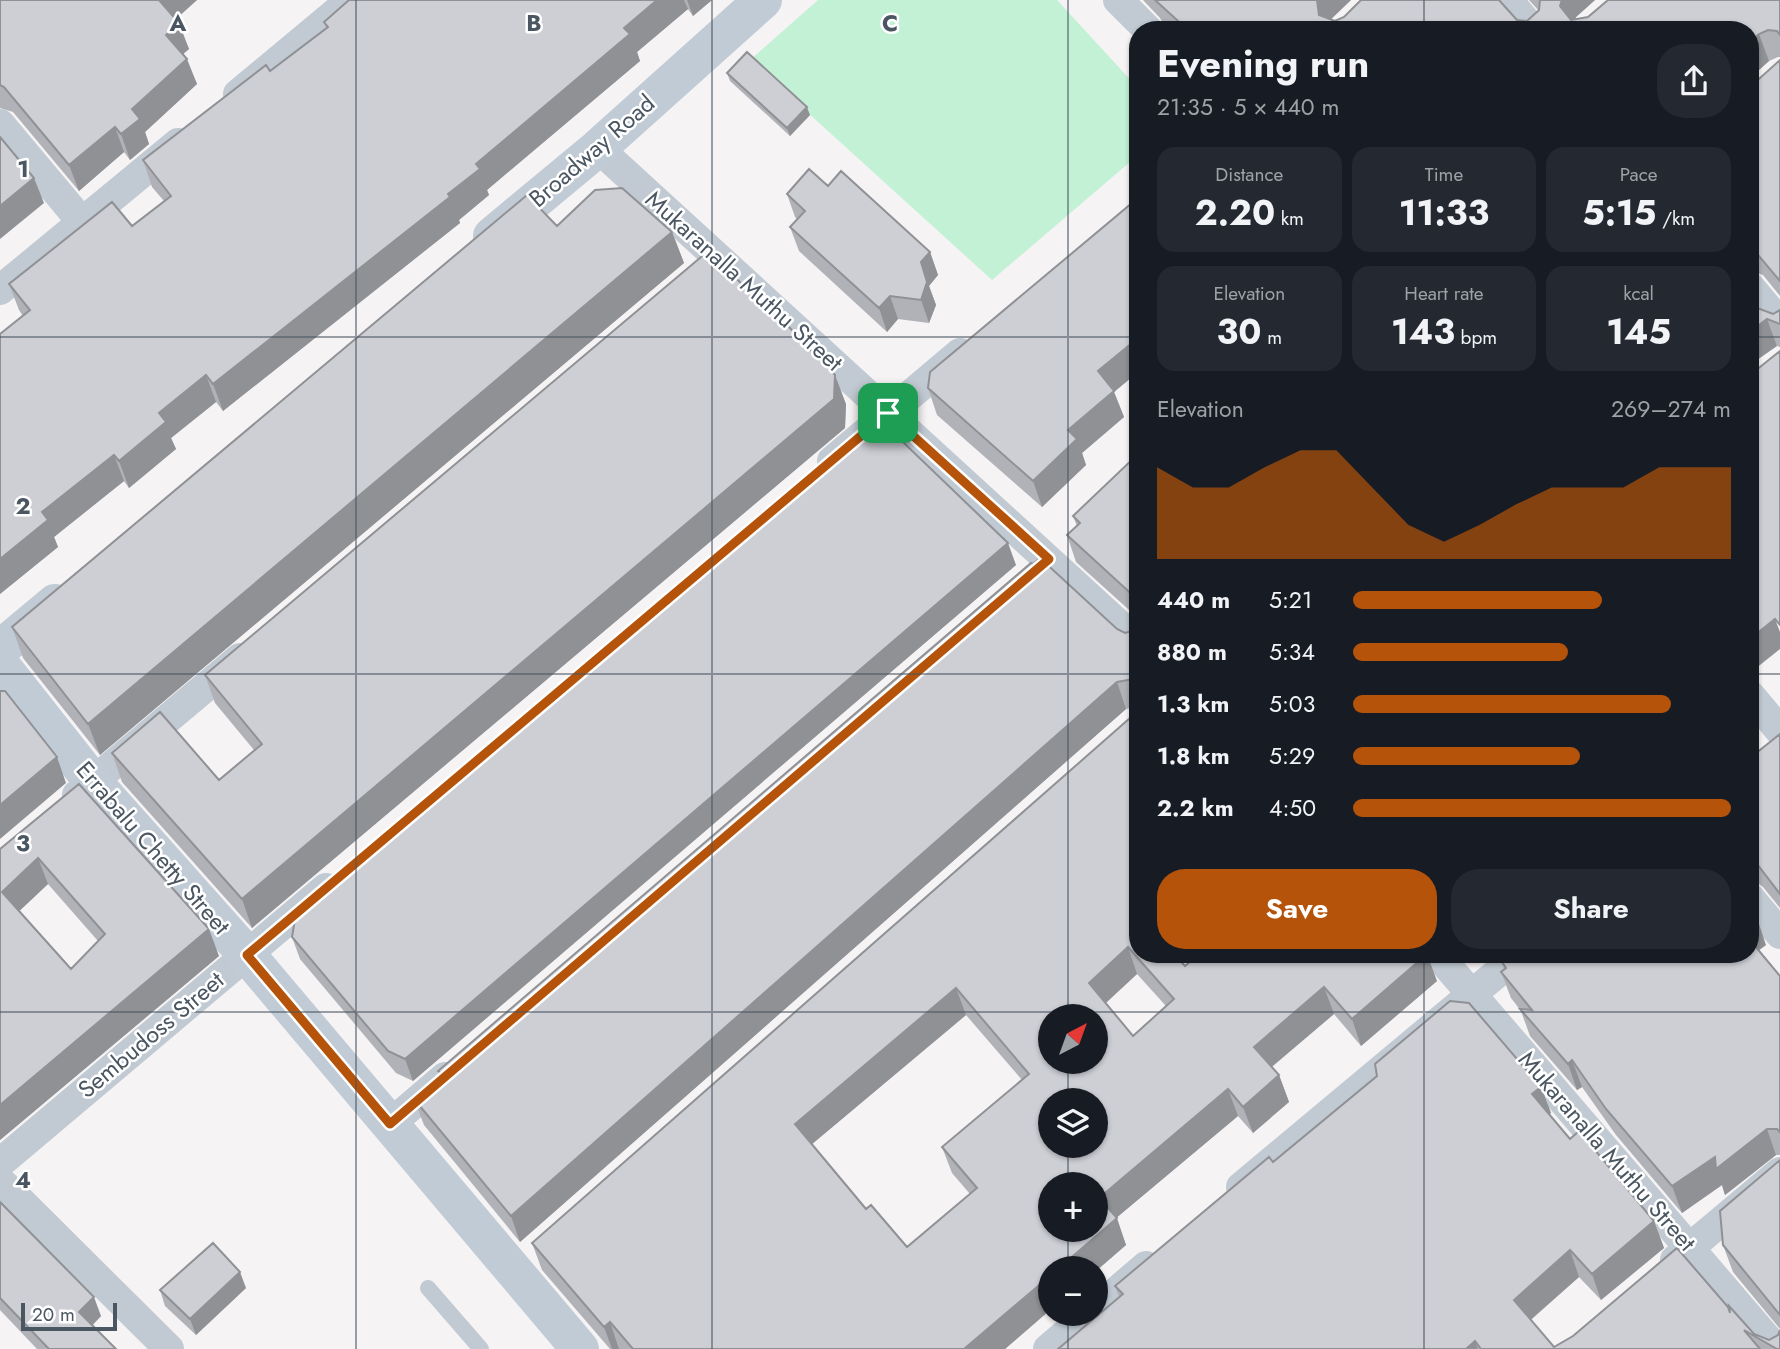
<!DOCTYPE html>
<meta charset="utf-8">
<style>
:root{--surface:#171b24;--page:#242831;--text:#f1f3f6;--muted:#9ea1a6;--accent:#b45309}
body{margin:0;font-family:Jost,sans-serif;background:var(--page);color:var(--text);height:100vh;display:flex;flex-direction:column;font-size:26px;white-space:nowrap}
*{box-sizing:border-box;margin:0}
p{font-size:23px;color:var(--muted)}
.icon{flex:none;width:38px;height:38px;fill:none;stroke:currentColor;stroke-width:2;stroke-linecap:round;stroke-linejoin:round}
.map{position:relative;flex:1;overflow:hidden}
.drawer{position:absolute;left:1129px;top:21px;width:630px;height:942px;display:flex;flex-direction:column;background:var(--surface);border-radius:28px;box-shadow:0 2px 5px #0004}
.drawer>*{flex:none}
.needle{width:46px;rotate:41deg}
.controls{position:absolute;left:1038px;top:1004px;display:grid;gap:14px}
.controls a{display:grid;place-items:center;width:70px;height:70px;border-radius:50%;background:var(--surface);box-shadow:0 2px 5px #0004;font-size:35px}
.scale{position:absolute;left:21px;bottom:18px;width:96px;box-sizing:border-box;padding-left:7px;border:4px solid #4a5661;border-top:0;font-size:19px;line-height:24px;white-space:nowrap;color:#4a5661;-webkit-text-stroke:5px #fff;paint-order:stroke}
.pin{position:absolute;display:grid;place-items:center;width:60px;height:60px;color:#fff;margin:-30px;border-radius:14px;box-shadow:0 4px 10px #0006}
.round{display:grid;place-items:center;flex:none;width:74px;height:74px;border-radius:28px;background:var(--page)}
.headline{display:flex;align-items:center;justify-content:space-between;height:119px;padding:0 28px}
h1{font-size:38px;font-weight:700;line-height:52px}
.figures{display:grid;grid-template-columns:repeat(3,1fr);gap:10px;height:119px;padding:7px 28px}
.figures div{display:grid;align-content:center;border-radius:18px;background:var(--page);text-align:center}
.figures b{font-size:35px;font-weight:700}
.figures small{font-size:19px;font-weight:400}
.figures p{font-size:19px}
.chart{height:196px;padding:14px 28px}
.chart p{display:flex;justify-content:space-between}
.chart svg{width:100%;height:126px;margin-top:7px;fill:var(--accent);opacity:.7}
.button{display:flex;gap:14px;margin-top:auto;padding:14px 28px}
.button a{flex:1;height:80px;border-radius:28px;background:var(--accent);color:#fff;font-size:28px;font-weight:700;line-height:80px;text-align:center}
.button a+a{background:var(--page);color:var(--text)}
ul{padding:0 28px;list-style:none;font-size:23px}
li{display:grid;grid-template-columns:112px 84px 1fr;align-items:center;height:52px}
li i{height:18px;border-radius:9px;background:var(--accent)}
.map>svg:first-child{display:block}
.green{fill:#c3f1d5}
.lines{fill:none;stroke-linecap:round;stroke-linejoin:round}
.lane{stroke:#c1cad2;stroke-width:16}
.street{stroke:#c1cad2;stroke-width:30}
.secondary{stroke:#c1cbd6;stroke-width:38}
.wall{fill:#b0b2b7;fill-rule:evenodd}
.shaded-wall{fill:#909195}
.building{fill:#cdcfd5;stroke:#909195;stroke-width:2;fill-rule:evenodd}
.route-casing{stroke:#fff;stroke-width:14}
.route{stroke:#b45309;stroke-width:9}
.grid{fill:none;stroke:#4a5661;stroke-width:2;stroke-opacity:0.55}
.labels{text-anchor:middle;stroke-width:5;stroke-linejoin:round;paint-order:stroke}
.street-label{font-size:24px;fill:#4a5661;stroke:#fff}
.grid-label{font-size:23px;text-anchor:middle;font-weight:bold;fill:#4a5661;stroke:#fff;stroke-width:5;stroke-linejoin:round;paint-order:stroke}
</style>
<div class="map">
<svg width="1780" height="1349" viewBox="0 0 1780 1349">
<rect width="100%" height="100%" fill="#f5f3f3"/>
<path class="green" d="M 818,0 L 1057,0 L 1137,87 L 1137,156 L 992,280 L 750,60 Z"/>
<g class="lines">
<path class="lane" d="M 428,1288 L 481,1349"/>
<path class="street" d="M 1118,0 L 1148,30
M 1508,0 L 1533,30
M 238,94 L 351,0
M 0,124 L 82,222
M 598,148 L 1138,642
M 1750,287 L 1780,323
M 0,290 L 178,143
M 832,461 L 960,353
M 1750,695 L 1780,731
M 77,795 L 240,658
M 1750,898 L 1780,934
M 1437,954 L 1776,1349
M 390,1124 L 445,1077
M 0,1163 L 326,888
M 0,1181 L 169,1349
M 1241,1187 L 1520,954
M 1675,1260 L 1780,1172
M 1096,1309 L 1146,1266
M 1048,1349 L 1089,1314"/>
<path class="secondary" d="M 492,236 L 598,148 L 763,0
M 0,649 L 55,603
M 0,664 L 93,782 L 247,955 L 580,1349"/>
</g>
<path class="wall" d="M 0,0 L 197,0 L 176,19 L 189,49 L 183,54 L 197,84 L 145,132 L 149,144 L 130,160 L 124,152 L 79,191 L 13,112 L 0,108 Z
M 349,0 L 712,0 L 693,16 L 688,9 L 637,52 L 640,61 L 487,190 L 489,195 L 459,220 L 460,223 L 223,411 L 216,402 L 171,438 L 176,449 L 129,488 L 124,481 L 54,537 L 58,547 L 0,594 L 23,316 L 19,310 L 9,284 L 132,226 L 164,201 L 152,187 L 143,160 L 270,71 L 326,28 L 324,22 Z
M 1143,0 L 1351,0 L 1331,19 L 1335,21 L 1517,20 L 1527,21 L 1539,11 L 1529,0 L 1595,0 L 1576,17 L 1575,19 L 1780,0 L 1780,57 L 1778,57 L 1769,61 L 1750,78 L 1750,30 L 1167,30 L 1160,18 Z
M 1780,60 L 1780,296 L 1763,275 L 1750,271 L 1750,87 Z
M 727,73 L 810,115 L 790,136 L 730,81 Z
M 828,186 L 930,252 L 938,275 L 929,286 L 936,305 L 929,323 L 898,319 L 887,332 L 799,251 L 790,227 L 797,219 L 795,217 L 787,194 Z
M 1138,198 L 1138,372 L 1114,392 L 1124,417 L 1082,453 L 1086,465 L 1042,507 L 937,415 L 928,388 Z
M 557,226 L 672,232 L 684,263 L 100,755 L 23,658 L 12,627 Z
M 1757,308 L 1773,314 L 1780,310 L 1780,347 L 1777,346 Z
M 846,404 L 845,428 L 252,928 L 122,782 L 112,753 L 219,780 L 254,750 L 215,703 L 205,675 Z
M 835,453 L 836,457 L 1016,565 L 413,1081 L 396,1073 L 300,959 L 292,937 Z
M 1138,454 L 1138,618 L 1076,562 L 1067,535 L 1077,526 L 1073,516 Z
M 1117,629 L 1125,633 L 1138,629 L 1138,706 L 1126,709 L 520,1242 L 424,1125 L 414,1099 L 440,1077 L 438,1071 Z
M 1138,711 L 1138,954 L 1185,966 L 1437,981 L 1361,1046 L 1334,1014 L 1272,1067 L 1279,1075 L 1289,1102 L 1253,1133 L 1238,1116 L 1116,1218 L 1126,1245 L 1096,1271 L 1096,1269 L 1050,1310 L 1005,1349 L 610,1349 L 542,1270 L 532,1243 ZM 1137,974 L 1166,1006 L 1133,1036 L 1106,1003 ZM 966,1015 L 1022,1080 L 942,1147 L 952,1173 L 970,1194 L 907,1247 L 866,1209 L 812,1144 Z
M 1780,734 L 1780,908 L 1763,887 L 1755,881 L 1750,881 L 1750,758 Z
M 79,784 L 219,956 L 0,1140 L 0,849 ZM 48,884 L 98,941 L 71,969 L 19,911 Z
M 1766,945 L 1759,950 L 1780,976 L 1780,1155 L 1776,1155 L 1725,1195 L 1722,1185 L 1682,1213 L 1616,1135 L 1582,1087 L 1577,1090 L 1530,1036 L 1521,1011 L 1511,998 L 1501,972 L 1504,969 L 1502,962 Z
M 1541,1087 L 1551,1113 L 1549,1114 L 1570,1139 L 1654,1221 L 1664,1248 L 1601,1300 L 1579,1277 L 1531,1320 L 1554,1347 L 1728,1307 L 1754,1334 L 1769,1340 L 1778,1335 L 1780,1349 L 1058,1349 L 1119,1297 L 1115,1286 L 1273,1162 Z
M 1780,1160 L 1780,1329 L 1733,1272 L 1723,1245 Z
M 0,1202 L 101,1316 L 93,1325 L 116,1349 L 37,1349 L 0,1310 Z
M 246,1288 L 196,1335 L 165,1306 L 160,1290 Z"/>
<path class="shaded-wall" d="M 159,0 L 197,0 L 168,26 Z
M 657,0 L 684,0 L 688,9 L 637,52 L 640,61 L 487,190 L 489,195 L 459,220 L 460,223 L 223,411 L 213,384 L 448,194 L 476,164 L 624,28 Z
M 687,0 L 712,0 L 693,16 Z
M 1317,0 L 1351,0 L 1326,24 L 1319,15 Z
M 1562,0 L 1595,0 L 1576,17 L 1571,30 L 1560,6 Z
M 179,23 L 189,49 L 175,61 L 166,35 Z
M 1759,34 L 1769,61 L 1750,78 L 1750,42 Z
M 187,59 L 197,84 L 145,132 L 149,144 L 130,160 L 121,134 L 132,109 Z
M 807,107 L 810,115 L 790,136 L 787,128 Z
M 115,127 L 124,152 L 79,191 L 69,165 Z
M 34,178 L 44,203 L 0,239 L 0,206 Z
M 672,232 L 684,263 L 100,755 L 88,724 Z
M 930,252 L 938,275 L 929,286 L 936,305 L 929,323 L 921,300 L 921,262 Z
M 890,296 L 898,319 L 887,332 L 879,308 Z
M 1767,319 L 1777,346 L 1750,365 L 1750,332 Z
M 1138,338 L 1138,372 L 1114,392 L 1124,417 L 1082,453 L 1086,465 L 1042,507 L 1033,481 L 1068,430 L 1098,371 Z
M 206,375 L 216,402 L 171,438 L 176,449 L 129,488 L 119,461 L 159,413 Z
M 835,375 L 846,404 L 845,428 L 252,928 L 242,899 Z
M 114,455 L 124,481 L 54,537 L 58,547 L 0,594 L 0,559 L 42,512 Z
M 1008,543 L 1016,565 L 413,1081 L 405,1059 Z
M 1775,619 L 1780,632 L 1780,649 L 1750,673 L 1750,639 Z
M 1117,682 L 1126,709 L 520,1242 L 511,1216 Z
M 57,757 L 66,783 L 0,839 L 0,805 Z
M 38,858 L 48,884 L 12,918 L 2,892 Z
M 1757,918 L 1766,945 L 1751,956 L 1750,953 L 1750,923 Z
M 209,929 L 219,956 L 0,1140 L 0,1105 Z
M 1128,947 L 1137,974 L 1099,1009 L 1089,983 Z
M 1427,954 L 1437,981 L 1361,1046 L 1352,1019 Z
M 1324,987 L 1334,1014 L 1264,1073 L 1254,1047 Z
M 956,988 L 966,1015 L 805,1150 L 795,1124 Z
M 1572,1060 L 1582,1087 L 1577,1090 L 1568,1064 Z
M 1279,1075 L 1289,1102 L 1253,1133 L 1243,1107 Z
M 1541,1087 L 1551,1113 L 1542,1121 L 1532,1094 Z
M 1228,1089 L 1238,1116 L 1109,1224 L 1099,1198 Z
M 1767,1129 L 1776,1155 L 1725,1195 L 1722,1185 L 1682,1213 L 1672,1186 L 1715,1157 Z
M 1117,1218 L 1126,1245 L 1096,1271 L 1096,1269 L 1058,1269 Z
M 1654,1221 L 1664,1248 L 1601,1300 L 1592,1274 Z
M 1570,1250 L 1579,1277 L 1523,1326 L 1514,1300 Z
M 240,1272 L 246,1288 L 196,1335 L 190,1319 Z
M 1050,1276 L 1050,1310 L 1005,1349 L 964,1349 Z
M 94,1297 L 101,1316 L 86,1331 L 79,1312 Z
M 610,1322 L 619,1349 L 612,1349 L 604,1327 Z
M 1475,1341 L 1478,1349 L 1466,1349 Z"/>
<path class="building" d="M 0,0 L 159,0 L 179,23 L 166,35 L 187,59 L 132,109 L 140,119 L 121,134 L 115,127 L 69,165 L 4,87 L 0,85 Z
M 349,0 L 657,0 L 624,28 L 630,34 L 476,164 L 480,169 L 448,194 L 450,197 L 213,384 L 206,375 L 159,413 L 166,422 L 119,461 L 114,455 L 42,512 L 48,520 L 0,559 L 0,334 L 30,310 L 9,284 L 112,202 L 132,226 L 171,196 L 143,160 L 266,65 L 270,71 L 328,27 L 324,22 Z
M 1155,0 L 1317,0 L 1319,15 L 1335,21 L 1344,17 L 1361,0 L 1499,0 L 1517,20 L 1527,21 L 1539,10 L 1540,0 L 1562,0 L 1560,6 L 1571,20 L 1588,17 L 1608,0 L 1780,0 L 1780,35 L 1777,31 L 1768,30 L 1759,34 L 1750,42 L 1750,30 L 1188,30 Z
M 747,52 L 807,107 L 787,128 L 727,73 Z
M 1780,60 L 1780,281 L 1753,249 L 1750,248 L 1750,87 Z
M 0,137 L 34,178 L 0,206 Z
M 809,169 L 828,186 L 841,171 L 930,252 L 921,262 L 927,282 L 921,300 L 890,296 L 879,308 L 790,227 L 805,211 L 787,194 Z
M 622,188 L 672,232 L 88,724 L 12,627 L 527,195 L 557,226 L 595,190 Z
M 1138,198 L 1138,338 L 1098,371 L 1114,391 L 1068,430 L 1077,439 L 1033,481 L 928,388 L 930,372 Z
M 707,252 L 788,326 L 835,375 L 834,399 L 242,899 L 112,753 L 160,712 L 219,780 L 262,744 L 205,675 Z
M 1750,298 L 1757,308 L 1773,314 L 1780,310 L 1780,324 L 1767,319 L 1750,332 Z
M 1780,351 L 1780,625 L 1775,619 L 1750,639 L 1750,375 Z
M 880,420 L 1008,543 L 405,1059 L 388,1051 L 292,937 L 297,907 L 835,453 L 835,458 Z
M 1138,454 L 1138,600 L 1067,535 L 1080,523 L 1073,516 Z
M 1040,558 L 1117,629 L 1125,633 L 1138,629 L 1138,682 L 1133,679 L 1117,682 L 511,1216 L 414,1099 L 443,1074 L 438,1071 L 1031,563 L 1033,564 Z
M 0,691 L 5,691 L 57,757 L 0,805 Z
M 1138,711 L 1138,954 L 1174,954 L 1185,966 L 1199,954 L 1427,954 L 1352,1019 L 1324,987 L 1254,1047 L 1279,1075 L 1243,1107 L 1228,1089 L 1099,1198 L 1117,1218 L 1058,1269 L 1050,1269 L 1050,1276 L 964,1349 L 633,1349 L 610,1322 L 604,1327 L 532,1243 ZM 1128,947 L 1174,999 L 1133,1036 L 1089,983 ZM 956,988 L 1029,1074 L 942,1147 L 977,1188 L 907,1247 L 871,1205 L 866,1209 L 795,1124 ZM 1050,1017 L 1096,1017 L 1096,1062 L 1050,1062 ZM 1050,1101 L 1096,1101 L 1096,1146 L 1050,1146 ZM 1050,1185 L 1096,1185 L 1096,1230 L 1050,1230 Z
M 1780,734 L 1780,894 L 1754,860 L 1750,858 L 1750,758 Z
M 79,784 L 209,929 L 0,1105 L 0,849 ZM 38,858 L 105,934 L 71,969 L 2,892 Z
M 1750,910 L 1757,918 L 1750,923 Z
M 1750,940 L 1780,976 L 1780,1132 L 1777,1129 L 1767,1129 L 1716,1169 L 1715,1157 L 1672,1186 L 1606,1109 L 1572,1060 L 1568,1064 L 1520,1009 L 1532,1010 L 1501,972 L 1506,968 L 1502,962 L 1509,954 L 1750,954 Z
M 1450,1001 L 1469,1003 L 1541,1087 L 1532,1094 L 1570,1139 L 1579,1131 L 1654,1221 L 1592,1274 L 1570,1250 L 1514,1300 L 1554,1347 L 1573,1336 L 1677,1248 L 1728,1307 L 1730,1313 L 1729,1306 L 1754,1334 L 1769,1340 L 1778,1335 L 1780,1330 L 1780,1349 L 1777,1349 L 1744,1330 L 1760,1349 L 1481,1349 L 1475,1341 L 1466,1349 L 1058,1349 L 1123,1294 L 1115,1286 L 1269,1157 L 1273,1162 L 1377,1076 L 1375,1064 Z
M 1780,1160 L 1780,1315 L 1723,1245 L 1720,1211 Z
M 0,1202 L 94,1297 L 79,1312 L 116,1349 L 49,1349 L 0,1298 Z
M 213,1243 L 240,1272 L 190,1319 L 160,1290 Z"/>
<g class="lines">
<defs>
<path id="route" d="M 888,413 L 1049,559 L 390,1124 L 247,955 Z"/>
</defs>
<use href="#route" class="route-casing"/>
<use href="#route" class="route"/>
</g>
<path class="grid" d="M 356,0 L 356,1349M 712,0 L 712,1349M 1068,0 L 1068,1017M 1424,0 L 1424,30M 0,337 L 1138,337M 1750,337 L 1780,337M 0,674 L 1138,674M 1750,674 L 1780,674M 1424,954 L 1424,1349M 0,1012 L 1780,1012M 1068,1062 L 1068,1101M 1068,1146 L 1068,1185M 1068,1230 L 1068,1269M 1068,1314 L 1068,1349"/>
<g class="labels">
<g class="street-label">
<text transform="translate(592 151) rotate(-41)" y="8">Broadway Road</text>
<text transform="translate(744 281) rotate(42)" y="8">Mukaranalla Muthu Street</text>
<text transform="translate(153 848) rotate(49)" y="8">Errabalu Chetty Street</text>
<text transform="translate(151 1035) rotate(-40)" y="8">Sembudoss Street</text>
<text transform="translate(1607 1151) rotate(49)" y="8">Mukaranalla Muthu Street</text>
</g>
</g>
<g class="grid-label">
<text x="178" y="31">A</text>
<text x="534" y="31">B</text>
<text x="890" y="31">C</text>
<text x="23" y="177">1</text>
<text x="23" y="514">2</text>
<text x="23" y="851">3</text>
<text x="23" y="1188">4</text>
</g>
</svg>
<div class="controls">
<a><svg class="needle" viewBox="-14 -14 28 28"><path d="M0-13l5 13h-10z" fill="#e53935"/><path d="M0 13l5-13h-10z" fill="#9ea1a6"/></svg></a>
<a><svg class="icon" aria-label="layers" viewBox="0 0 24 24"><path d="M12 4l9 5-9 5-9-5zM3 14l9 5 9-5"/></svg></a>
<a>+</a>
<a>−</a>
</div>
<div class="scale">20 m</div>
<div class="pin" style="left:888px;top:413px;background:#1e9e55"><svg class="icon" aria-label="arrive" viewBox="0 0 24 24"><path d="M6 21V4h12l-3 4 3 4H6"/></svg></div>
<section class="drawer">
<div class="headline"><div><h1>Evening run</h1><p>21:35 · 5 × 440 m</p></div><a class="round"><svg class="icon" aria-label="share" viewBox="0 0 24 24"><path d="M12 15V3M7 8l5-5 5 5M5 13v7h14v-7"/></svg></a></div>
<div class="figures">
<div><p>Distance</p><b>2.20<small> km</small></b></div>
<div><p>Time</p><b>11:33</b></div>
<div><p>Pace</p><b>5:15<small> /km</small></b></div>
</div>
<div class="figures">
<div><p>Elevation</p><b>30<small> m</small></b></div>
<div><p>Heart rate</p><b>143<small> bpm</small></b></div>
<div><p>kcal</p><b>145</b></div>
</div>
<div class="chart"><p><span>Elevation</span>269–274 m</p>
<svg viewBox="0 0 160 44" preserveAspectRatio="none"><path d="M0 44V12L10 19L20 19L30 12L40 6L50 6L60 19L70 32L80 38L90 32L100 25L110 19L120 19L130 19L140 12L150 12L160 12V44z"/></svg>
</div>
<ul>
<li><b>440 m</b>5:21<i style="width:66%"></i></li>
<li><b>880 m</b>5:34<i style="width:57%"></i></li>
<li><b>1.3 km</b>5:03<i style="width:84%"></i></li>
<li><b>1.8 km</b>5:29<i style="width:60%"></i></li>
<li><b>2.2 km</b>4:50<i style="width:100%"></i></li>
</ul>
<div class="button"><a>Save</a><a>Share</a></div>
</section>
</div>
